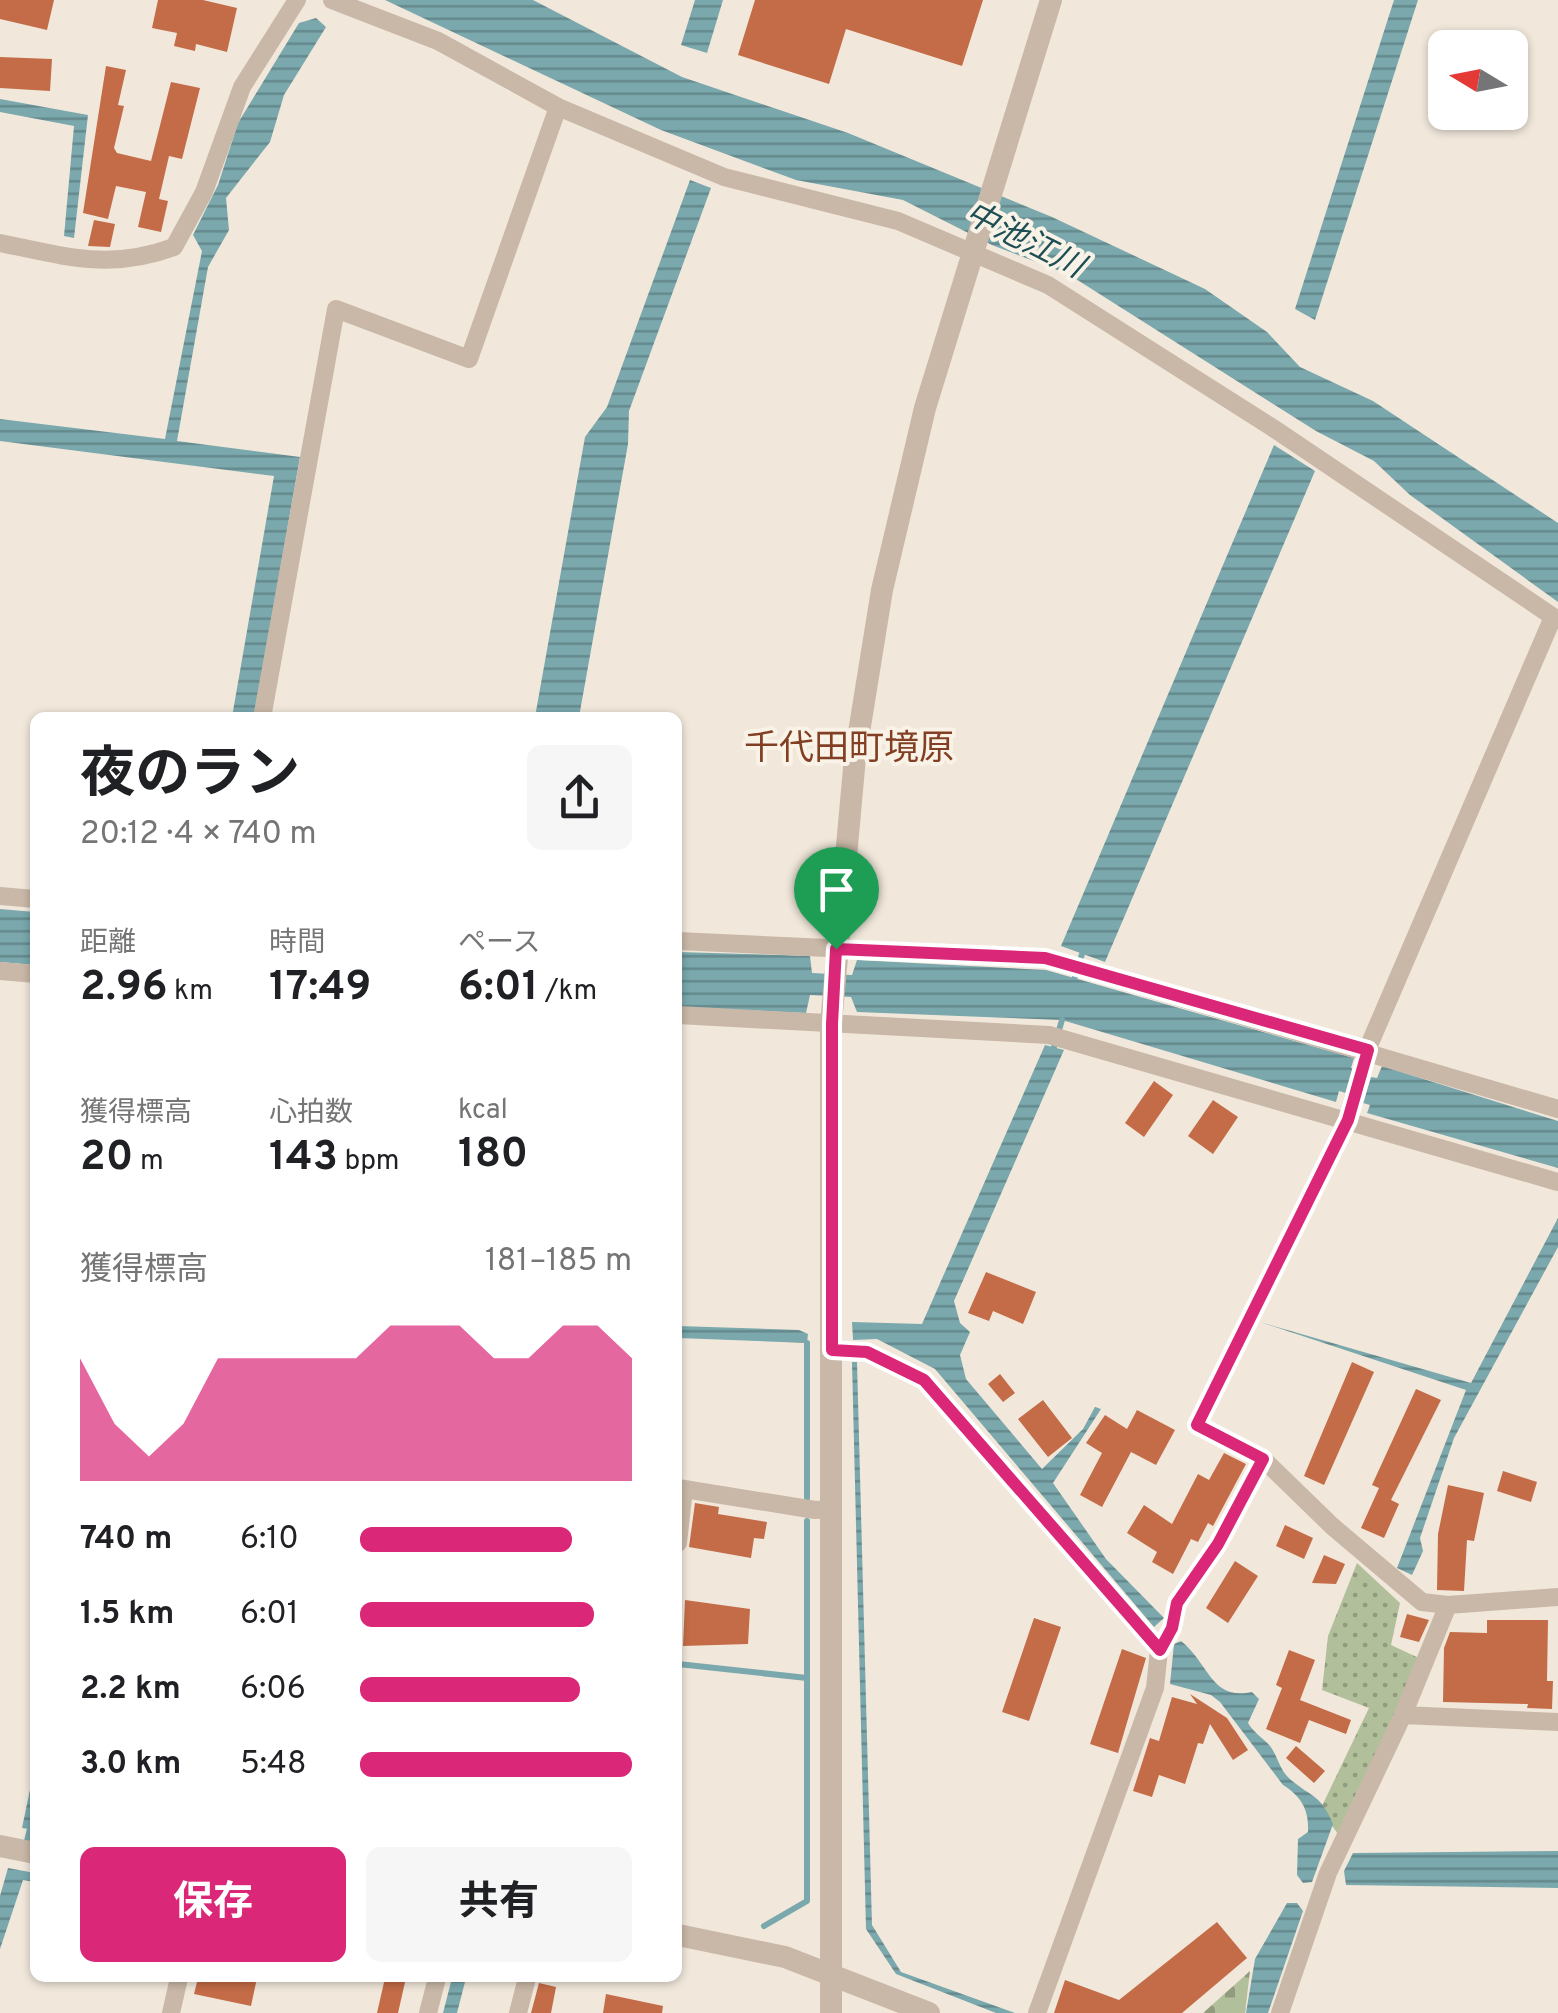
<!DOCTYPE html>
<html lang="ja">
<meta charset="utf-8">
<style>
:root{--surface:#fff;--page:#f6f6f6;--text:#202124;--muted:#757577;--accent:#db2777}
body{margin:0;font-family:Overpass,"Noto Sans JP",sans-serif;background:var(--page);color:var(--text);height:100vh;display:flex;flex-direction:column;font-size:38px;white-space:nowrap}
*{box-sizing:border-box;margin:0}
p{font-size:32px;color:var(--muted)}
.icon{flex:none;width:55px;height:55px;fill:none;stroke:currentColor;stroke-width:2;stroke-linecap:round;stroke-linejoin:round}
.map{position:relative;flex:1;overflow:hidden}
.panel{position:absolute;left:30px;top:712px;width:652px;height:1270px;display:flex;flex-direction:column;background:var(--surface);border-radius:15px;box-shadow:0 2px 8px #0004}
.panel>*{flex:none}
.needle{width:65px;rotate:280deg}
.tools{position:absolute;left:1428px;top:30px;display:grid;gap:20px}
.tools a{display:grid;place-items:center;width:100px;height:100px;border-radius:15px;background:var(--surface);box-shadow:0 2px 8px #0004;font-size:50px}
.pin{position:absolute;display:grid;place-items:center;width:85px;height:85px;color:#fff;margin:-102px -42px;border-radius:50% 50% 50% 0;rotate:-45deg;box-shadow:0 0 10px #0007}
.pin .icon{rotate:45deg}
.round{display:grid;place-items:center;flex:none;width:105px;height:105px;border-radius:15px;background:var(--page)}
.overview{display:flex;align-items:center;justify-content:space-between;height:170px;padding:0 50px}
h1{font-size:55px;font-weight:700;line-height:75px}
.metrics{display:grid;grid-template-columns:repeat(3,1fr);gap:15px;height:170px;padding:10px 50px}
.metrics div{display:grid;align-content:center}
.metrics b{font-size:42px;font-weight:700}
.metrics small{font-size:28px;font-weight:400}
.metrics p{font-size:28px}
.chart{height:280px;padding:20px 50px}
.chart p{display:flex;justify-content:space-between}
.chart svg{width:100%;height:180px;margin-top:10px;fill:var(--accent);opacity:.7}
.button{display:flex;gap:20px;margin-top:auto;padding:20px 50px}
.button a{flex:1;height:115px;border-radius:15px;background:var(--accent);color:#fff;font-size:40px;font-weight:700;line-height:115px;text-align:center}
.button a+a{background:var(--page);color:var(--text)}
ul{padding:0 50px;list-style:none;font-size:32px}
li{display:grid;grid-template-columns:160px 120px 1fr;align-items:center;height:75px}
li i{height:25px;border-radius:12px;background:var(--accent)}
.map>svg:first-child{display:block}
.cemetery{fill:url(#cemetery-stones)}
.garden{fill:url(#garden-dots)}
.water{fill:url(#water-rules)}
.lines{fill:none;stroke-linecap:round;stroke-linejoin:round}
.stream{stroke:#7aa8ad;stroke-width:6}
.building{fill:#c36c47}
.minor{stroke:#c9b8a7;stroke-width:18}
.tertiary{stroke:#c9b8a7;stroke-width:22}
.route-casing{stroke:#fff;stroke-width:20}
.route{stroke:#db2777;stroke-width:12}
.labels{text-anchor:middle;stroke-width:8;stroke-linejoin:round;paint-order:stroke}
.water-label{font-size:32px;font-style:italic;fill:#1e4f55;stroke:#f9f2e7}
.quarter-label{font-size:35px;fill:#823f23;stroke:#f9f2e7}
</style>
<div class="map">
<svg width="1558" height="2013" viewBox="0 0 1558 2013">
<defs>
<pattern id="cemetery-stones" width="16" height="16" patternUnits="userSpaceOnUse" patternTransform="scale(2.5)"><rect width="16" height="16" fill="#b1bf9b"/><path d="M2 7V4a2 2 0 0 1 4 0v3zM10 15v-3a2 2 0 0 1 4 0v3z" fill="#919b7e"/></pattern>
<pattern id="garden-dots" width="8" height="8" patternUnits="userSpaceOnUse" patternTransform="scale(2.5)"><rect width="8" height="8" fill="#b1bf9b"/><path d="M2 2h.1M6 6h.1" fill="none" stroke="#919b7e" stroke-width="1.8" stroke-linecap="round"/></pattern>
<pattern id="water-rules" width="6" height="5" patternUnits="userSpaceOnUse" patternTransform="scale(2.5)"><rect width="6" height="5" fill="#7aa8ad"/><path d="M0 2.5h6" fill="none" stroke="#65898d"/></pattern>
</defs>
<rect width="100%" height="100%" fill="#f1e8db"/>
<path class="cemetery" d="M 1250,1971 L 1245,2013 L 1203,2013 Z"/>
<path class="garden" d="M 1357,1563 L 1400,1603 L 1391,1645 L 1421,1659 L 1348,1847 L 1320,1810 L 1369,1708 L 1322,1690 L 1328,1636 Z"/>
<path class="water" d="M 385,0 L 533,0 L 682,77 L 848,133 L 1052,217 L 1205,289 L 1267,332 L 1300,367 L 1373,401 L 1558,523 L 1558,602 L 1410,495 L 1374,461 L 1316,431 L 1068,274 L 992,245 L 903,200 L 796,180 L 661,130 Z
M 695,0 L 723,0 L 707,53 L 681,45 Z
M 1394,0 L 1418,0 L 1315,320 L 1295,309 Z
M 316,18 L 326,27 L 284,95 L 270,142 L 226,198 L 229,230 L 208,267 L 177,441 L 300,457 L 254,717 L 232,717 L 274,476 L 0,441 L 0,419 L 165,439 L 202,251 L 193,235 L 218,185 L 238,123 L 299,23 Z
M 0,99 L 88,115 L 74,238 L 64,236 L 74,126 L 0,112 Z
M 690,180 L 711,188 L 629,411 L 628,444 L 579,717 L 535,717 L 585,437 L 607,407 Z
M 1274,445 L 1315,471 L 1105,962 L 1061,946 Z
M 0,909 L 35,912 L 35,965 L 0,962 Z
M 678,952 L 810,956 L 812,973 L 852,975 L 857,960 L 1046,970 L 1354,1058 L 1351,1068 L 1354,1069 L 1346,1093 L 1339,1091 L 1336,1102 L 1062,1020 L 857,1012 L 851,997 L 810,995 L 806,1013 L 678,1007 Z
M 1045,1045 L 1064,1050 L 954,1301 L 960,1323 L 970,1332 L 960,1355 L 966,1379 L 1042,1469 L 1083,1429 L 1095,1407 L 1101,1409 L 1053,1483 L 1106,1559 L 1164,1618 L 1154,1627 L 935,1369 L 877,1339 L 853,1340 L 852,1322 L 922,1324 Z
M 1382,1066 L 1558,1121 L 1558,1168 L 1367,1113 L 1370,1105 L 1363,1103 L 1371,1077 L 1377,1078 Z
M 1558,1218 L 1558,1247 L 1454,1438 L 1420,1538 L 1423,1551 L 1412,1575 L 1397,1568 L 1466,1390 L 1260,1322 L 1471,1383 Z
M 678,1326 L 799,1330 L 808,1334 L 807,1343 L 678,1338 Z
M 852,1362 L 857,1362 L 872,1925 L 901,1972 L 1015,2013 L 996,2013 L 896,1974 L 866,1929 Z
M 1181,1641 C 1209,1663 1211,1701 1252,1692 L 1259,1699 L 1248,1723 C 1254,1733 1262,1737 1270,1746 C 1278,1756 1279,1770 1291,1780 C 1314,1799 1320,1794 1333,1824 L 1312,1882 L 1303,1883 L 1297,1875 L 1298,1839 L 1308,1832 C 1309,1810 1302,1797 1283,1785 L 1220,1702 L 1211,1695 L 1170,1684 L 1174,1644 Z
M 35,1766 L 35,1830 L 22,1828 Z
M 1558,1851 L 1558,1888 L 1346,1885 L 1344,1871 L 1353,1853 Z
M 8,1868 L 35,1873 L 35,1882 L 23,1880 L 0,1949 L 0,1896 Z
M 1287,1903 L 1297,1903 L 1303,1911 L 1268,2013 L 1246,2013 L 1255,1959 Z
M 452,1978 L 466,1978 L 457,2013 L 443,2013 Z"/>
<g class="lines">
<path class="stream" d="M 1075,977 L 1082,954
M 1054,1047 L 1062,1020
M 807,1498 L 807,1343
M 678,1664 L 807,1678
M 26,1845 L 30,1829
M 764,1926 L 807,1901 L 807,1521"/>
</g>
<path class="building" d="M 0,0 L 54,0 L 47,30 L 0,19 Z
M 158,0 L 203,0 L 237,8 L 227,52 L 196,44 L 195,51 L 174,46 L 177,33 L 152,28 Z
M 755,0 L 983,0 L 962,66 L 846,29 L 829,84 L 738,55 Z
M 0,57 L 52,59 L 50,91 L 0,88 Z
M 106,66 L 126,70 L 118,105 L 124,106 L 114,148 L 117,153 L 151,161 L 171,82 L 200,88 L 182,159 L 169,156 L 159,199 L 168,201 L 161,232 L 138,227 L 146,192 L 116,186 L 108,219 L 83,213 Z
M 94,220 L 115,224 L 110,247 L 88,246 Z
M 1154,1081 L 1173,1095 L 1144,1137 L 1125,1123 Z
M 1213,1100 L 1238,1117 L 1213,1154 L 1188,1136 Z
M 986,1272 L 1036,1292 L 1023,1324 L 993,1311 L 989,1321 L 968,1313 Z
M 1352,1362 L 1374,1372 L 1324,1485 L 1304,1476 Z
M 1000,1374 L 1015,1393 L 1003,1402 L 988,1384 Z
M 1416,1389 L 1441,1400 L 1391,1500 L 1399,1504 L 1384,1538 L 1361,1528 L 1379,1488 L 1372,1485 Z
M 1043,1400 L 1072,1438 L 1048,1457 L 1018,1419 Z
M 1137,1410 L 1175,1430 L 1156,1465 L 1131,1452 L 1102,1507 L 1080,1495 L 1102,1453 L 1086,1443 L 1105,1415 L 1127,1429 Z
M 1224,1453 L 1246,1464 L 1213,1526 L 1208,1523 L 1198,1542 L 1191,1539 L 1173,1574 L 1152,1562 L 1157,1552 L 1127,1533 L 1144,1505 L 1172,1524 L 1198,1474 L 1209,1480 Z
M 1503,1471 L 1537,1482 L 1531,1502 L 1497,1491 Z
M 1448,1485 L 1484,1493 L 1474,1541 L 1467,1540 L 1464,1591 L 1437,1590 L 1438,1534 Z
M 695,1503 L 719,1507 L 718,1514 L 767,1522 L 764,1539 L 754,1538 L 751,1558 L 689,1547 Z
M 1285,1525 L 1313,1538 L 1304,1559 L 1276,1546 Z
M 1324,1555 L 1345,1564 L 1336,1584 L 1312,1583 Z
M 1235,1561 L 1258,1576 L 1228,1623 L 1206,1608 Z
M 685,1600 L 750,1609 L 748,1644 L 683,1646 Z
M 1407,1614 L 1429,1620 L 1419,1642 L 1400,1637 Z
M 1034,1618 L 1061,1627 L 1029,1721 L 1002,1712 Z
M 1487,1620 L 1548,1620 L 1547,1681 L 1553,1681 L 1552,1709 L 1527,1708 L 1528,1704 L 1443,1702 L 1444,1648 L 1450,1632 L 1487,1633 Z
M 1122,1649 L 1146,1658 L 1118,1753 L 1090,1744 Z
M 1289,1650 L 1315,1660 L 1300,1700 L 1351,1720 L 1346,1734 L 1309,1720 L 1300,1743 L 1266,1729 L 1282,1688 L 1276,1685 Z
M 1190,1694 L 1227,1718 L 1248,1750 L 1233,1760 L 1210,1724 L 1203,1744 L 1198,1743 L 1185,1784 L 1159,1775 L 1152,1797 L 1133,1791 L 1150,1738 L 1159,1741 L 1172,1697 L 1197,1704 Z
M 1296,1746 L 1325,1771 L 1314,1783 L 1286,1758 Z
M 1217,1922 L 1247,1958 L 1182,2013 L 1054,2013 L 1065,1980 L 1119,2000 Z
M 198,1978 L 257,1978 L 251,2006 L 194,1994 Z
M 385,1978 L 406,1978 L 398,2013 L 377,2013 Z
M 539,1983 L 556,1987 L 551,2013 L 531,2013 Z
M 606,1994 L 663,2006 L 662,2013 L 603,2013 Z"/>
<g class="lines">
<path class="minor" d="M 332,0 L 438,41 L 558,107 L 724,177 L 898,221 L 1048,285 L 1273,428 L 1558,620
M 0,243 C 65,256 109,271 174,247 L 204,192 L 242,87 L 297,0
M 1553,617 L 1367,1050 L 1347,1120 L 1197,1425 L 1263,1459 L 1332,1526 L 1422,1602 L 1448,1605 L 1558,1597
M 262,718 L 336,309 L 469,359 L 558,107
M 0,896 L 35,899
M 678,941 L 1045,958 L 1558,1109
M 0,971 L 35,974
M 678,1015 L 1049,1035 L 1558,1182
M 832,1350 L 867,1351 L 924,1380 L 1159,1650
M 678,1488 L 815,1510 L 833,1509
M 678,1543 L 684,1489
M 1403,1715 L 1558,1722
M 171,2013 L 179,1978
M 428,2013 L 437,1978
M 518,2013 L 527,1978
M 1037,2013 L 1155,1688 L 1159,1650 L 1172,1628 L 1177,1603 L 1218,1544 L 1263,1459
M 1280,2013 L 1328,1873 L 1403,1715 L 1448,1605"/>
<path class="tertiary" d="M 0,1846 L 35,1853
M 678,1935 L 785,1957 L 929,2013
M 831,2013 L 831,1024 L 855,757 L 882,590 L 925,408 L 1051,0"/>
</g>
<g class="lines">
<defs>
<path id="route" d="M 836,949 L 1045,958 L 1368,1050 L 1348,1120 L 1197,1425 L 1263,1459 L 1218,1544 L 1177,1603 L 1172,1628 L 1160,1650 L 924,1380 L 867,1352 L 832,1350 L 832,1024 Z"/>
</defs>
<use href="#route" class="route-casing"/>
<use href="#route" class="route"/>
</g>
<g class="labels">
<g class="water-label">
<text transform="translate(1025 239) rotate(27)" y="11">中池江川</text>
</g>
<g class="quarter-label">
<text x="849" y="759">千代田町境原</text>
</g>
</g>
</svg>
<div class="tools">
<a><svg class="needle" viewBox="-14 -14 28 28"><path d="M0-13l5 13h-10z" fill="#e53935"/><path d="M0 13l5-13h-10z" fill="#757577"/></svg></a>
</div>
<div class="pin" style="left:836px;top:949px;background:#1e9e55"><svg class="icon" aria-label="arrive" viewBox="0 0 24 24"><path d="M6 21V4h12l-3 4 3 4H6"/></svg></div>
<section class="panel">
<div class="overview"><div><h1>夜のラン</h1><p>20:12 · 4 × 740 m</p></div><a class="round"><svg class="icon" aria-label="share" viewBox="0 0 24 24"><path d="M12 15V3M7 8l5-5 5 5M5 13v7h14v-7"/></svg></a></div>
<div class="metrics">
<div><p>距離</p><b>2.96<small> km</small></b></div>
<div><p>時間</p><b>17:49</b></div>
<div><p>ペース</p><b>6:01<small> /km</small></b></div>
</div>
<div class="metrics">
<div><p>獲得標高</p><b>20<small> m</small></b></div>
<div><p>心拍数</p><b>143<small> bpm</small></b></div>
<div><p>kcal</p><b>180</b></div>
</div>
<div class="chart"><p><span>獲得標高</span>181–185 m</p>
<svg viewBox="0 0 160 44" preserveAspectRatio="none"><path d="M0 44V14L10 30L20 38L30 30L40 14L50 14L60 14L70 14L80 14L90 6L100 6L110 6L120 14L130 14L140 6L150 6L160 14V44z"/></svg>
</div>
<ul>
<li><b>740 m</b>6:10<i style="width:78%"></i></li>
<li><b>1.5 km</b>6:01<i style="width:86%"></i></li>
<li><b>2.2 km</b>6:06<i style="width:81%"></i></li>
<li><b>3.0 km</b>5:48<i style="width:100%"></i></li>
</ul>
<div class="button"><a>保存</a><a>共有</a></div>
</section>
</div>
